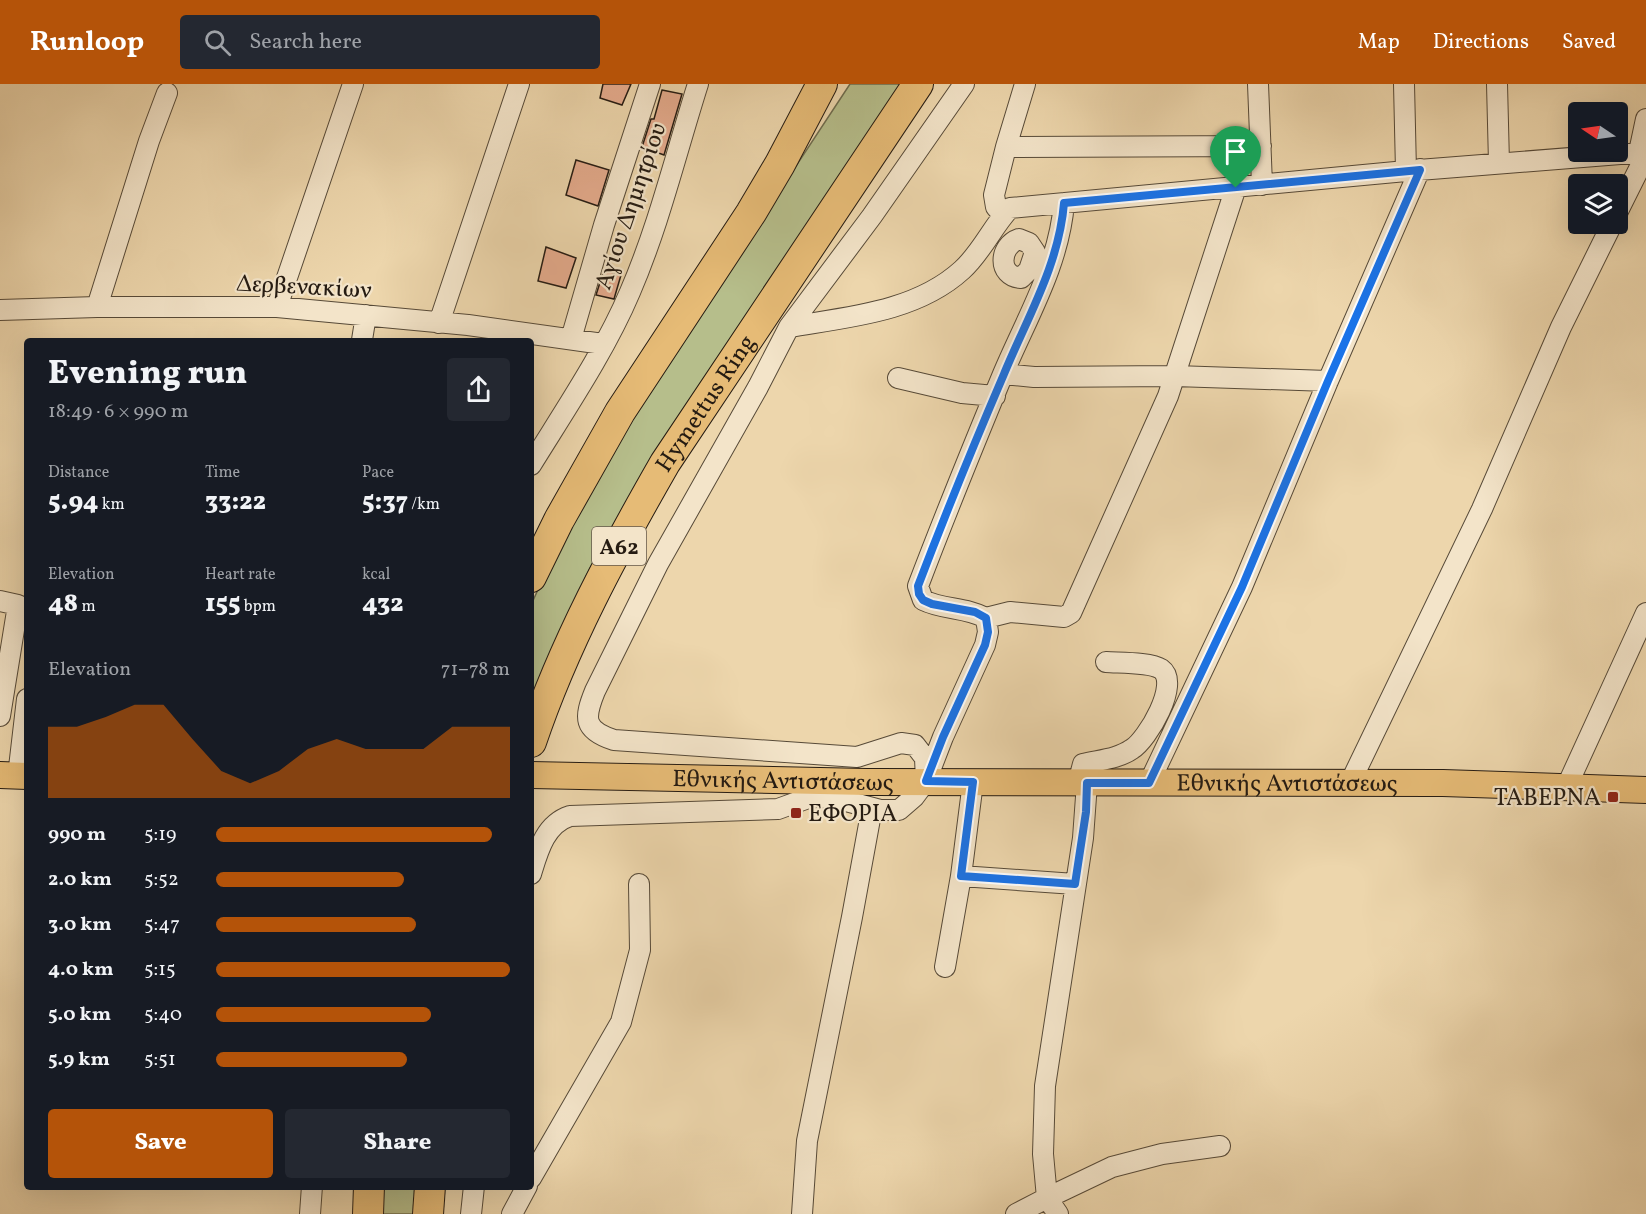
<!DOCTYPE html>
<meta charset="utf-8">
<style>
:root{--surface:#171b24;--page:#242831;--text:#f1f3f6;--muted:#9ea1a6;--accent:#b45309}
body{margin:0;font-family:Vollkorn,serif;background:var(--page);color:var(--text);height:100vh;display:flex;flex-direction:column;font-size:22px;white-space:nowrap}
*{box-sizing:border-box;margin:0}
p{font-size:20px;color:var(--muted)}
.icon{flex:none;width:33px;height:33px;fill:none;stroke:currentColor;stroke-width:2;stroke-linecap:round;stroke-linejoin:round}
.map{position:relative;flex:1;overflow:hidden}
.drawer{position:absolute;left:24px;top:254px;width:510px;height:852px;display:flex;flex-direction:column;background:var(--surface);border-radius:6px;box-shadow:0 6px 24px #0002}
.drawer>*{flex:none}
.needle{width:39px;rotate:283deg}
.buttons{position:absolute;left:1568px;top:18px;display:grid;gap:12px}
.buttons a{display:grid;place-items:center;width:60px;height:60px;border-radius:6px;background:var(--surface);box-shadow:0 6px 24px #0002;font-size:30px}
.pin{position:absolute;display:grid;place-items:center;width:51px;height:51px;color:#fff;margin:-62px -26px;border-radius:50% 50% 50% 0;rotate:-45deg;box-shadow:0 0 6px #0007}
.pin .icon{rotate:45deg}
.round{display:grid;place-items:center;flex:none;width:63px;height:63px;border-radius:6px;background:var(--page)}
.head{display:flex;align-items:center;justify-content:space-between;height:102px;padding:0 24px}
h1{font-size:33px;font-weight:800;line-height:45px}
.metrics{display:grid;grid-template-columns:repeat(3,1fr);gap:9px;height:102px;padding:6px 24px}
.metrics div{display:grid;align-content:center}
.metrics b{font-size:26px;font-weight:800}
.metrics small{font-size:16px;font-weight:400}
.metrics p{font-size:16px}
.chart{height:168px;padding:12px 24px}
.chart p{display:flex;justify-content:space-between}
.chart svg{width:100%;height:108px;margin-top:6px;fill:var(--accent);opacity:.7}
.button{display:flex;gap:12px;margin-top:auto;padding:12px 24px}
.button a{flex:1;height:69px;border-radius:6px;background:var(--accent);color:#fff;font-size:24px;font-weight:800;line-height:69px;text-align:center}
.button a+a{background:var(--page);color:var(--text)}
ul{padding:0 24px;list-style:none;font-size:20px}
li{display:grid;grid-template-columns:96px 72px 1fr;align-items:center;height:45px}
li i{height:15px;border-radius:8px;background:var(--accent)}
header{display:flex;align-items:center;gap:36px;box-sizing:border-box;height:84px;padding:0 30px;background:var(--accent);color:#fff}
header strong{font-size:28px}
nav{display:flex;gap:33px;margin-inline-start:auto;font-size:21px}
.search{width:420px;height:54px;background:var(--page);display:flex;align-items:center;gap:15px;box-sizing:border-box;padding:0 21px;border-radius:6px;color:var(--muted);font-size:22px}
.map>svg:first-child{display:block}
.green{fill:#b6be8b;stroke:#6e6c4e;stroke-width:1.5}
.building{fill:#e5ab8d;stroke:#251b12;stroke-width:1.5}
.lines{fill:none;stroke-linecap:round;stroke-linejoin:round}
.minor-casing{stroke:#574a38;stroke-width:22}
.major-casing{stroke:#251b12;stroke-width:28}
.highway-casing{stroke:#251b12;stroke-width:32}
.minor{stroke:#f3e4c9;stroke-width:20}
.major{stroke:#e6bb76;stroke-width:26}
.highway{stroke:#e6bb76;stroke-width:30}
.route-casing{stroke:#fff;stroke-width:12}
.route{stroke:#1a73e8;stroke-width:8}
.poi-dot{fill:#8f2418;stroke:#f3e4c9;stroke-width:2}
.labels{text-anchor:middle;stroke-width:4.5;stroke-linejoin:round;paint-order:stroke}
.shield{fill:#f3e4c9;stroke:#635749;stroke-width:1.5}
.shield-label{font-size:22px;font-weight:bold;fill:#251b12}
.street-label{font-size:24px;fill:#251b12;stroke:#f3e4c9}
.poi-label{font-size:24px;fill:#251b12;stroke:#f3e4c9;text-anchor:end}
</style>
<header>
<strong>Runloop</strong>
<div class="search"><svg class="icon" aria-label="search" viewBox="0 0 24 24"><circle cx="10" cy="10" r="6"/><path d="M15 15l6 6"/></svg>Search here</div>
<nav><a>Map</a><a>Directions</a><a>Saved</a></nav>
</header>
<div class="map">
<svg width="1646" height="1130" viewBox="0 0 1646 1130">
<rect width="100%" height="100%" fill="#edd6ac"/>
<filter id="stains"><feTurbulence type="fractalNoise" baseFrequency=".00333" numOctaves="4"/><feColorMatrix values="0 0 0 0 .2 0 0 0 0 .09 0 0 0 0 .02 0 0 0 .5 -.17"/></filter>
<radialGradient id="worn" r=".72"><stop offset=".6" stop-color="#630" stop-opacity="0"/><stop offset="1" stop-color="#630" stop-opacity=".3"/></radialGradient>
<path class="green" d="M 850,0 L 901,0 L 638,398 L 590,484 L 549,571 L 531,618 L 531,521 L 551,477 L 653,299 Z
M 381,1103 L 416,1103 L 414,1130 L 379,1130 Z"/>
<path class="building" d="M 603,0 L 631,0 L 622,21 L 600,14 Z
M 662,6 L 682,10 L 664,71 L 642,63 L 651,35 L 654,35 Z
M 576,76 L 609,86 L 598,122 L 566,111 Z
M 546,163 L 576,174 L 566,204 L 538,197 Z
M 604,186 L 621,191 L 614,215 L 596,211 Z"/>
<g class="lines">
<defs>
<path id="minor" d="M 1258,0 L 1262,101
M 1404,0 L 1406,87
M 1497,0 L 1499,79
M 1006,63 L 1261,62
M 1617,129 L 1641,81 L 1639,68 L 1646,35
M 1003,131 L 996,123 L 994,111 L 1006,63 L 1025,0
M 1019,155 L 1029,159 L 1035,168 L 1029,186 L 1021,194 C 997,192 999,162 1019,155 Z
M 97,223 L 149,57 L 167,9
M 277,223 L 353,0
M 0,226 L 97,223 L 277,223 L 468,241 L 603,260
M 439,239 L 519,0
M 789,243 C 848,233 916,228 962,186 C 982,168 992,143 1010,124 L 1406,87 L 1646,68
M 571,255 L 604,141 L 650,0
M 362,256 L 366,231
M 1003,290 L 1034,293 L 1175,292 L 1328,297
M 898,294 L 962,309 L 995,312
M 531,381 C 565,326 605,267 630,208 C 659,141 676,69 698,0
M 0,517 L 18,521 L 0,632
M 986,534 L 1010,528 L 1064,533 L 1071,529 L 1168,312 L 1236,103
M 18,692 L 27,615
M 926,697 L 925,674 L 915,661 L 901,659 L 857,673 L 614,656 C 583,646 584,634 595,607 L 658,480 L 758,303 L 789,243 L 872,132 L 964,0
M 1078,699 L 1083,680 C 1099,676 1118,675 1132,665 C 1147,656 1181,599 1161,585 C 1150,578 1120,579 1106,578
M 1149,699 L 1242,503 L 1328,297 L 1420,85
M 1350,699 L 1482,425 L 1561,243 L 1612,140
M 1566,704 L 1646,529
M 531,790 C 538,767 545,740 570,732 L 778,725 L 811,713 L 835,714 L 880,726 L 899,726 L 914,713 L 926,697 L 943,653 L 985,561 L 988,548 L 986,534 C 966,523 943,526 923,516 L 918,502 C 945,431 974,360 1003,290 C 1027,233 1059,181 1064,119
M 961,792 L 1075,800
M 945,883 L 961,792 L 973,698
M 531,1094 L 621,938 L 640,866 L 639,800
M 310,1130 L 312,1102
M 471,1130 L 474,1102
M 512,1130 L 527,1102
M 802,1130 L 807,1057 L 852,833 L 872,724
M 1016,1130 L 1047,1114 L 1043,1070 L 1045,1002 L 1083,754 L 1087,699
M 1058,1130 L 1047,1114 L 1112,1083 L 1162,1070 L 1220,1062"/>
<g id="major">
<path d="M 0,691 L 27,692"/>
<path id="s1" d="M 531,691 L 867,698 L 1443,699 L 1646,706"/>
</g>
<g id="highway">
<path d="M 531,493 L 559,436 L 620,328 L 751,129 L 780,80 L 822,0"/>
<path id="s2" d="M 531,658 C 564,560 614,468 665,379 L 918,0"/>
<path d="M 368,1130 L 369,1102"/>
<path d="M 428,1130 L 430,1102"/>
</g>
</defs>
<use href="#minor" class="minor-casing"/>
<use href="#major" class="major-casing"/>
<use href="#highway" class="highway-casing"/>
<use href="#minor" class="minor"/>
<use href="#major" class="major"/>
<use href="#highway" class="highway"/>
</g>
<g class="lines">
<defs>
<path id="route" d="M 1420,86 L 1328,297 L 1242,503 L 1149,699 L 1087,699 L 1086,728 L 1075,800 L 961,792 L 973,698 L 926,697 L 943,653 L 985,561 L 988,548 L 986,534 L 975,528 L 932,520 L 923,516 L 919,510 L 918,502 C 945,431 974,360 1004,290 C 1027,234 1059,181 1064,119 Z"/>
</defs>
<use href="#route" class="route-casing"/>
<use href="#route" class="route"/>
</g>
<g class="poi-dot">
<rect x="1607" y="707" width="12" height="12" rx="3"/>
<rect x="790" y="723" width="12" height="12" rx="3"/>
</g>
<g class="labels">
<rect class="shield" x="592" y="443" width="54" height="38" rx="4.5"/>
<g class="shield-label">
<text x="619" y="470">Α62</text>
</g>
<g class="street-label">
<text transform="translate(630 122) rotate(-71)" y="8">Αγίου Δημητρίου</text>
<text transform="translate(304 202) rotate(3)" y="8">Δερβενακίων</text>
<text dy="8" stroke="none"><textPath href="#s2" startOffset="382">Hymettus Ring</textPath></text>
<text dy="8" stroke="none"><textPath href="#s1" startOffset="252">Εθνικής Αντιστάσεως</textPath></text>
<text dy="8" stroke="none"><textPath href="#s1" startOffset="756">Εθνικής Αντιστάσεως</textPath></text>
</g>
<g class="poi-label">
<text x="1601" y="721">ΤΑΒΕΡΝΑ</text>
<text x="808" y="737" text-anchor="start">ΕΦΟΡΙΑ</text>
</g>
</g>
<rect width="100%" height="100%" filter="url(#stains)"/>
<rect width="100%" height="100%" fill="url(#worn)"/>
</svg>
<div class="buttons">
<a><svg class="needle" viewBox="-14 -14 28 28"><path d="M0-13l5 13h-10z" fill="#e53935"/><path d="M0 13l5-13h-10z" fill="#9ea1a6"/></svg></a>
<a><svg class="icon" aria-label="layers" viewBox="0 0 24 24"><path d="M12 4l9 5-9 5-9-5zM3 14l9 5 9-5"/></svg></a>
</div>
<div class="pin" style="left:1236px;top:104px;background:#1e9e55"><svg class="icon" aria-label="arrive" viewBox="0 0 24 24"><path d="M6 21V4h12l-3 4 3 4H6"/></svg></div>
<section class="drawer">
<div class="head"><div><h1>Evening run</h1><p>18:49 · 6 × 990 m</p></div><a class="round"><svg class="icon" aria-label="share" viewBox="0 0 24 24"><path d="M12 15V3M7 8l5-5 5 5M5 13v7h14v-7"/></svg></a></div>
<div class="metrics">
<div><p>Distance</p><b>5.94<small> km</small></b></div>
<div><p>Time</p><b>33:22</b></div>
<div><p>Pace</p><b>5:37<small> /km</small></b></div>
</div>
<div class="metrics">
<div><p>Elevation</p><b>48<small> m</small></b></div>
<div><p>Heart rate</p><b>155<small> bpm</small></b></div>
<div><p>kcal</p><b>432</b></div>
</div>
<div class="chart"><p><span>Elevation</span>71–78 m</p>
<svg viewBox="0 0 160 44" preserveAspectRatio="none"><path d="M0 44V15L10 15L20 11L30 6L40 6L50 20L60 33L70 38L80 33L90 24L100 20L110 24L120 24L130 24L140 15L150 15L160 15V44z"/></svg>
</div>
<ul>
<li><b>990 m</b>5:19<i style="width:94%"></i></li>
<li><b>2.0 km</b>5:52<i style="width:64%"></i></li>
<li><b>3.0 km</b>5:47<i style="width:68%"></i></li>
<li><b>4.0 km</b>5:15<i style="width:100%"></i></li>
<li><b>5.0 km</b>5:40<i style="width:73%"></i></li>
<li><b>5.9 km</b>5:51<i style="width:65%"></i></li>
</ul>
<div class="button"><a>Save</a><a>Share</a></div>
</section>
</div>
